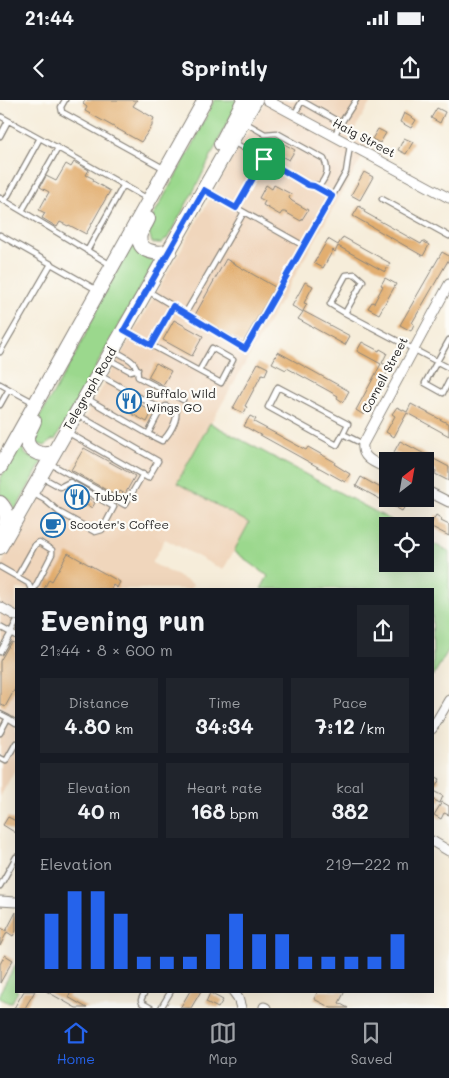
<!DOCTYPE html>
<meta charset="utf-8">
<style>
:root{--surface:#171b24;--page:#20242c;--text:#f1f3f6;--muted:#9ea1a6;--line:#363941;--accent:#2563eb}
body{margin:0;font-family:Mali,sans-serif;background:var(--page);color:var(--text);height:100vh;display:flex;flex-direction:column;font-size:19px;white-space:nowrap}
*{box-sizing:border-box;margin:0}
p{font-size:16px;color:var(--muted)}
.icon{flex:none;width:28px;height:28px;fill:none;stroke:currentColor;stroke-width:2;stroke-linecap:round;stroke-linejoin:round}
.map{position:relative;flex:1;overflow:hidden}
.side{position:absolute;left:15px;top:488px;width:419px;height:405px;display:flex;flex-direction:column;background:var(--surface);border-radius:0px;box-shadow:0 5px 20px #0002}
.side>*{flex:none}
.needle{width:32px;rotate:31deg}
.controls{position:absolute;left:379px;top:352px;display:grid;gap:10px}
.controls a{display:grid;place-items:center;width:55px;height:55px;border-radius:0px;background:var(--surface);box-shadow:0 5px 20px #0002;font-size:25px}
.pin{position:absolute;display:grid;place-items:center;width:42px;height:42px;color:#fff;margin:-21px;border-radius:10px;box-shadow:0 2px 8px #0006}
.round{display:grid;place-items:center;flex:none;width:52px;height:52px;border-radius:0px;background:var(--page)}
.head{display:flex;align-items:center;justify-content:space-between;height:85px;padding:0 25px}
h1{font-size:28px;font-weight:700;line-height:38px}
.stats{display:grid;grid-template-columns:repeat(3,1fr);gap:8px;height:85px;padding:5px 25px}
.stats div{display:grid;align-content:center;border-radius:0px;background:var(--page);text-align:center}
.stats b{font-size:21px;font-weight:700}
.stats small{font-size:14px;font-weight:400}
.stats p{font-size:14px}
.chart{height:140px;padding:10px 25px}
.chart p{display:flex;justify-content:space-between}
.chart svg{width:100%;height:90px;margin-top:5px;stroke:var(--accent);stroke-width:6}
.status{display:flex;justify-content:space-between;align-items:center;height:35px;padding:0 25px;background:var(--surface);direction:ltr}
.status svg{height:14px;fill:currentColor}
header{display:flex;justify-content:space-between;align-items:center;height:65px;padding:0 25px;background:var(--surface);font-size:22px;font-weight:700}
.menu{display:flex;justify-content:space-around;align-items:center;height:70px;border-top:1px solid var(--line);background:var(--surface);font-size:14px;color:var(--muted)}
.menu a{display:grid;justify-items:center;gap:2px}
.menu .current{color:var(--accent)}
.map>svg:first-child{display:block}
.built{fill:#f0d6bc}
.green{fill:#9bd88d;stroke:#5c7a54}
.building{fill:#e2ae70}
.lines{fill:none;stroke-linecap:round;stroke-linejoin:round}
.service-casing{stroke:#89847b;stroke-width:7}
.minor-casing{stroke:#89847b;stroke-width:11}
.primary-casing{stroke:#89847b;stroke-width:16}
.service{stroke:#fff;stroke-width:4.5}
.minor{stroke:#fff;stroke-width:9}
.primary{stroke:#fff;stroke-width:14}
.route-casing{stroke:#fff;stroke-width:10}
.route{stroke:#2563eb;stroke-width:6}
.labels{text-anchor:middle;stroke-width:4.5;stroke-linejoin:round;paint-order:stroke}
.street-label{font-size:12px;fill:#1c1c1c;stroke:#fdfcf7}
.poi-label{font-size:12px;fill:#1c1c1c;stroke:#fdfcf7;text-anchor:start}
</style>
<div class="status"><b>21:44</b><svg viewBox="0 0 49 12"><path d="M0 12V9h3v3zM5 12V6h3v6zM10 12V3h3v9zM15 12V0h3v12zM26 1h20v11H26zM47 4h2v5h-2z"/></svg></div>
<header><svg class="icon" aria-label="back" viewBox="0 0 24 24"><path d="M15 5l-7 7 7 7"/></svg>Sprintly<svg class="icon" aria-label="share" viewBox="0 0 24 24"><path d="M12 15V3M7 8l5-5 5 5M5 13v7h14v-7"/></svg></header>
<div class="map">
<svg width="449" height="908" viewBox="0 0 449 908">
<rect width="100%" height="100%" fill="#fdfcf7"/>
<filter id="ink" filterUnits="userSpaceOnUse"><feTurbulence type="fractalNoise" baseFrequency=".02" numOctaves="2"/><feDisplacementMap in="SourceGraphic" scale="10" xChannelSelector="R" yChannelSelector="G"/><feConvolveMatrix kernelMatrix="1 2 1 2 8 2 1 2 1" color-interpolation-filters="sRGB"/></filter>
<filter id="wash" filterUnits="userSpaceOnUse"><feTurbulence type="fractalNoise" baseFrequency=".0096" numOctaves="4" result="noise"/><feDisplacementMap in="SourceGraphic" scale="20" xChannelSelector="R" yChannelSelector="G"/><feGaussianBlur stdDeviation="1.12" result="paint"/><feColorMatrix in="noise" values="0 0 0 0 0 0 0 0 0 0 0 0 0 0 0 0 0 1.4 0 .05"/><feComposite in="paint" operator="in"/></filter>
<g filter="url(#wash)">
<rect width="100%" height="100%" fill="#f6edda"/>
<path class="built" d="M 266,0 L 372,0 L 350,37 L 368,47 L 177,383 L 250,423 L 223,470 L 165,439 L 152,463 L 193,484 L 191,489 L 16,489 L 16,668 L 0,697 L 0,467 Z"/>
<path class="green" d="M 214,0 L 240,0 L 224,29 L 198,83 L 167,139 L 165,139 L 162,143 L 152,143 L 149,132 L 153,116 L 193,45 Z
M 133,143 C 137,153 144,158 155,161 L 55,340 L 53,339 L 45,346 L 38,344 L 36,337 L 38,320 L 79,248 L 104,195 Z
M 210,323 L 402,426 L 388,426 L 388,464 L 425,464 L 425,439 L 449,452 L 449,549 L 433,576 L 432,489 L 261,489 L 268,476 L 234,451 L 249,423 L 177,383 Z
M 20,344 L 26,355 L 42,362 L 15,411 L 11,401 L 0,394 L 0,379 Z
M 16,864 L 16,891 L 18,891 L 12,902 L 9,903 L 0,898 L 0,892 Z"/>
<g id="blocks">
<path class="building" d="M 85,0 L 137,0 L 133,6 L 154,18 L 152,23 L 152,26 L 141,42 L 85,11 L 87,7 L 83,4 Z
M 437,8 L 445,12 L 440,23 L 431,18 Z
M 404,13 L 416,20 L 411,28 L 400,22 Z
M 378,29 L 386,33 L 380,43 L 372,39 Z
M 404,38 L 413,42 L 406,54 L 398,50 Z
M 277,40 L 295,50 L 289,60 L 271,51 Z
M 74,62 L 89,70 L 86,75 L 94,79 L 93,81 L 110,91 L 86,134 L 69,125 L 68,126 L 60,122 L 57,127 L 42,118 L 45,113 L 39,110 L 49,92 L 40,87 L 46,76 L 56,81 L 66,64 L 71,67 Z
M 364,72 L 373,77 L 360,100 L 351,95 Z
M 266,85 L 272,89 L 274,85 L 291,94 L 289,98 L 292,101 L 308,110 L 301,121 L 285,112 L 282,112 L 280,115 L 263,105 L 265,101 L 259,98 Z
M 359,106 L 365,110 L 364,112 L 421,144 L 423,141 L 429,145 L 423,156 L 353,116 Z
M 343,137 L 390,163 L 385,172 L 338,146 L 335,152 L 333,150 L 323,168 L 314,163 L 328,139 L 338,145 Z
M 442,152 L 449,156 L 449,159 L 412,223 L 414,224 L 411,231 L 400,225 Z
M 226,159 L 275,187 L 243,243 L 195,215 Z
M 385,178 L 396,184 L 379,214 L 368,208 L 372,202 L 374,203 L 383,186 L 381,185 Z
M 305,182 L 313,186 L 304,203 L 307,204 L 303,211 L 350,236 L 345,245 L 298,219 L 303,212 L 292,206 Z
M 174,220 L 203,236 L 192,256 L 163,240 Z
M 362,242 L 379,251 L 380,249 L 387,253 L 382,263 L 390,267 L 364,315 L 356,310 L 381,264 L 357,251 Z
M 278,252 L 349,291 L 343,302 L 337,298 L 338,296 L 287,268 L 286,270 L 272,263 Z
M 156,263 L 171,271 L 163,285 L 148,277 Z
M 258,263 L 268,268 L 265,275 L 262,274 L 245,306 L 247,307 L 244,313 L 233,308 Z
M 127,296 L 152,312 L 147,322 L 121,308 Z
M 411,304 L 449,324 L 449,336 L 407,313 L 394,337 L 386,332 L 395,316 L 392,314 L 397,307 L 407,312 Z
M 250,316 L 256,319 L 254,322 L 306,350 L 308,347 L 335,362 L 334,364 L 350,374 L 345,382 L 244,326 Z
M 400,341 L 449,367 L 449,381 L 435,374 L 436,371 L 425,365 L 425,361 L 418,361 L 409,357 L 408,359 L 394,352 Z
M 84,348 L 135,376 L 125,394 L 120,391 L 117,396 L 71,370 Z
M 361,377 L 388,392 L 388,399 L 409,399 L 402,411 L 356,386 Z
M 73,388 L 95,403 L 92,408 L 87,405 L 85,407 L 68,398 Z
M 436,415 L 442,419 L 441,421 L 449,425 L 449,436 L 430,426 Z
M 68,453 L 120,482 L 117,488 L 113,485 L 111,489 L 44,489 L 49,479 L 52,481 Z
M 11,542 L 16,544 L 16,587 L 5,607 L 0,604 L 0,561 Z
M 432,675 L 440,679 L 433,691 L 443,696 L 440,703 L 432,699 Z
M 442,702 L 449,706 L 449,715 L 444,713 L 441,719 L 434,715 Z
M 8,717 L 16,721 L 16,733 L 3,725 Z
M 16,812 L 16,831 L 13,836 L 7,832 L 0,846 L 0,827 L 6,831 Z
M 5,855 L 13,860 L 0,883 L 0,864 Z
M 24,891 L 35,891 L 25,908 L 14,908 Z
M 46,891 L 72,891 L 68,897 L 87,908 L 76,908 Z
M 190,891 L 201,891 L 191,908 L 180,908 Z
M 318,891 L 345,891 L 339,903 L 348,908 L 331,908 L 314,899 Z
M 210,893 L 223,900 L 218,908 L 206,902 Z"/>
</g>
</g>
<g filter="url(#ink)">
<use href="#blocks" fill-opacity="0" stroke="#89847b" stroke-width="1"/>
<g class="lines">
<defs>
<path id="service" d="M 65,0 L 61,7 L 62,12 L 165,69
M 294,15 L 302,1 L 341,23 L 334,36
M 0,16 L 58,48
M 341,23 L 356,0
M 0,36 L 8,21
M 233,42 L 308,85 L 320,85 C 327,76 329,69 324,59 L 277,33 L 265,34 L 244,22
M 314,86 L 332,96
M 205,90 L 304,146 L 346,72 L 350,45
M 0,98 L 22,111
M 382,99 L 449,136
M 5,101 L 40,38
M 236,108 L 264,59
M 0,135 L 97,190
M 87,151 L 123,86
M 111,165 L 22,111 L 58,48 L 148,99
M 148,191 L 245,249 L 304,146
M 345,213 L 363,181 L 355,174 L 346,175 L 330,204 L 345,213 L 449,268
M 185,214 L 244,112
M 125,231 L 221,283 L 233,260 L 212,248 L 199,271
M 449,240 L 425,283 L 443,293 L 449,281
M 151,245 L 173,206
M 115,251 C 127,258 138,261 138,277 L 183,300
M 0,252 L 51,164
M 110,260 L 130,271 L 138,269
M 0,284 L 9,289
M 86,298 L 148,334 L 161,309 L 99,275
M 0,305 L 9,289 L 33,302
M 67,332 L 148,378 L 158,361 L 78,315
M 148,334 L 162,341 C 169,335 178,320 176,311 L 166,306 L 161,309
M 343,334 L 337,345 L 268,307 L 278,287 L 348,324 L 343,334 L 363,344
M 49,363 L 125,405 L 143,374
M 32,393 L 45,400 L 59,412 L 95,432 L 102,430 L 114,407 L 70,382 L 60,387 L 42,377
M 0,467 L 28,483 L 31,489
M 17,477 L 35,445 L 39,442 L 52,450 L 52,454 L 34,489
M 0,527 L 11,533 L 16,523
M 0,552 L 11,533 L 16,536
M 0,614 L 8,618 L 0,633
M 8,618 L 16,623
M 0,658 L 6,661 L 16,643
M 0,786 L 16,757
M 145,891 L 141,900 L 142,903 L 151,908
M 161,908 L 171,891"/>
<path id="minor" d="M 267,0 L 449,98
M 388,369 C 376,363 361,359 363,344 L 449,184
M 425,390 L 449,402
M 0,507 L 16,516
M 432,629 L 449,600
M 432,741 L 449,751
M 0,801 L 16,802
M 233,891 L 238,898 L 241,908
M 264,907 L 266,908"/>
<path id="primary" d="M 221,44 L 244,0
M 148,119 C 146,124 142,129 140,134 C 135,152 158,155 170,151
M 34,321 C 32,327 26,334 27,341 C 29,353 43,356 53,353
M 0,367 L 205,0
M 0,403 C 9,412 8,422 2,432
M 0,447 L 255,0"/>
</defs>
<use href="#service" class="service-casing"/>
<use href="#minor" class="minor-casing"/>
<use href="#primary" class="primary-casing"/>
<use href="#service" class="service"/>
<use href="#minor" class="minor"/>
<use href="#primary" class="primary"/>
</g>
</g>
<g class="lines" filter="url(#ink)">
<defs>
<path id="route" d="M 264,59 L 308,85 L 314,86 L 332,96 L 245,249 L 173,206 L 151,245 L 124,230 L 204,90 L 236,108 Z"/>
</defs>
<use href="#route" class="route-casing"/>
<use href="#route" class="route"/>
</g>
<defs>
<symbol id="restaurant-ring" viewBox="-11 -11 22 22"><circle r="9.5" fill="#fdfcf7" stroke="#1f6fb2" stroke-width="1.5"/><path d="M-5-6h1v4h1v-4h1v4h1v-4h1v5L-1.5 .5V6h-2V.5L-5-1ZM5-6V6H3V1.5H1.5Q1.5-4 5-6Z" fill="#1f6fb2"/></symbol>
<symbol id="cafe-ring" viewBox="-11 -11 22 22"><circle r="9.5" fill="#fdfcf7" stroke="#1f6fb2" stroke-width="1.5"/><path d="M-5.5-4.5H6V0H3Q3 3.5 0 3.5H-2.5Q-5.5 3.5-5.5 0ZM3-3.2v2h1.7v-2ZM-6 4.5H4V6H-6Z" fill="#1f6fb2"/></symbol>
</defs>
<g fill-rule="evenodd">
<use href="#restaurant-ring" x="115" y="287" width="28" height="28"/>
<use href="#restaurant-ring" x="63" y="383" width="28" height="28"/>
<use href="#cafe-ring" x="39" y="411" width="28" height="28"/>
</g>
<g class="labels">
<g class="street-label">
<text transform="translate(364 38) rotate(28)" y="4">Haig Street</text>
<text transform="translate(385 275) rotate(-62)" y="4">Cornell Street</text>
<text transform="translate(90 289) rotate(-60)" y="4">Telegraph Road</text>
</g>
<g class="poi-label">
<text x="146" y="298">Buffalo Wild<tspan x="146" dy="14">Wings GO</tspan></text>
<text x="94" y="401">Tubby's</text>
<text x="70" y="429">Scooter's Coffee</text>
</g>
</g>
</svg>
<div class="controls">
<a><svg class="needle" viewBox="-14 -14 28 28"><path d="M0-13l5 13h-10z" fill="#e53935"/><path d="M0 13l5-13h-10z" fill="#9ea1a6"/></svg></a>
<a><svg class="icon" aria-label="locate" viewBox="0 0 24 24"><circle cx="12" cy="12" r="6"/><path d="M12 2v4M12 18v4M2 12h4M18 12h4"/></svg></a>
</div>
<div class="pin" style="left:264px;top:59px;background:#1e9e55"><svg class="icon" aria-label="arrive" viewBox="0 0 24 24"><path d="M6 21V4h12l-3 4 3 4H6"/></svg></div>
<section class="side">
<div class="head"><div><h1>Evening run</h1><p>21:44 · 8 × 600 m</p></div><a class="round"><svg class="icon" aria-label="share" viewBox="0 0 24 24"><path d="M12 15V3M7 8l5-5 5 5M5 13v7h14v-7"/></svg></a></div>
<div class="stats">
<div><p>Distance</p><b>4.80<small> km</small></b></div>
<div><p>Time</p><b>34:34</b></div>
<div><p>Pace</p><b>7:12<small> /km</small></b></div>
</div>
<div class="stats">
<div><p>Elevation</p><b>40<small> m</small></b></div>
<div><p>Heart rate</p><b>168<small> bpm</small></b></div>
<div><p>kcal</p><b>382</b></div>
</div>
<div class="chart"><p><span>Elevation</span>219–222 m</p>
<svg viewBox="0 0 160 44" preserveAspectRatio="none"><path d="M5 44V17M15 44V6M25 44V6M35 44V17M45 44V38M55 44V38M65 44V38M75 44V27M85 44V17M95 44V27M105 44V27M115 44V38M125 44V38M135 44V38M145 44V38M155 44V27"/></svg>
</div>
</section>
</div>
<nav class="menu">
<a class="current"><svg class="icon" aria-label="home" viewBox="0 0 24 24"><path d="M3 11l9-7 9 7M6 9v11h12V9"/></svg>Home</a>
<a><svg class="icon" aria-label="map" viewBox="0 0 24 24"><path d="M3 6l6-2 6 2 6-2v14l-6 2-6-2-6 2zM9 4v14M15 6v14"/></svg>Map</a>
<a><svg class="icon" aria-label="saved" viewBox="0 0 24 24"><path d="M7 4h10v16l-5-4-5 4z"/></svg>Saved</a>
</nav>
